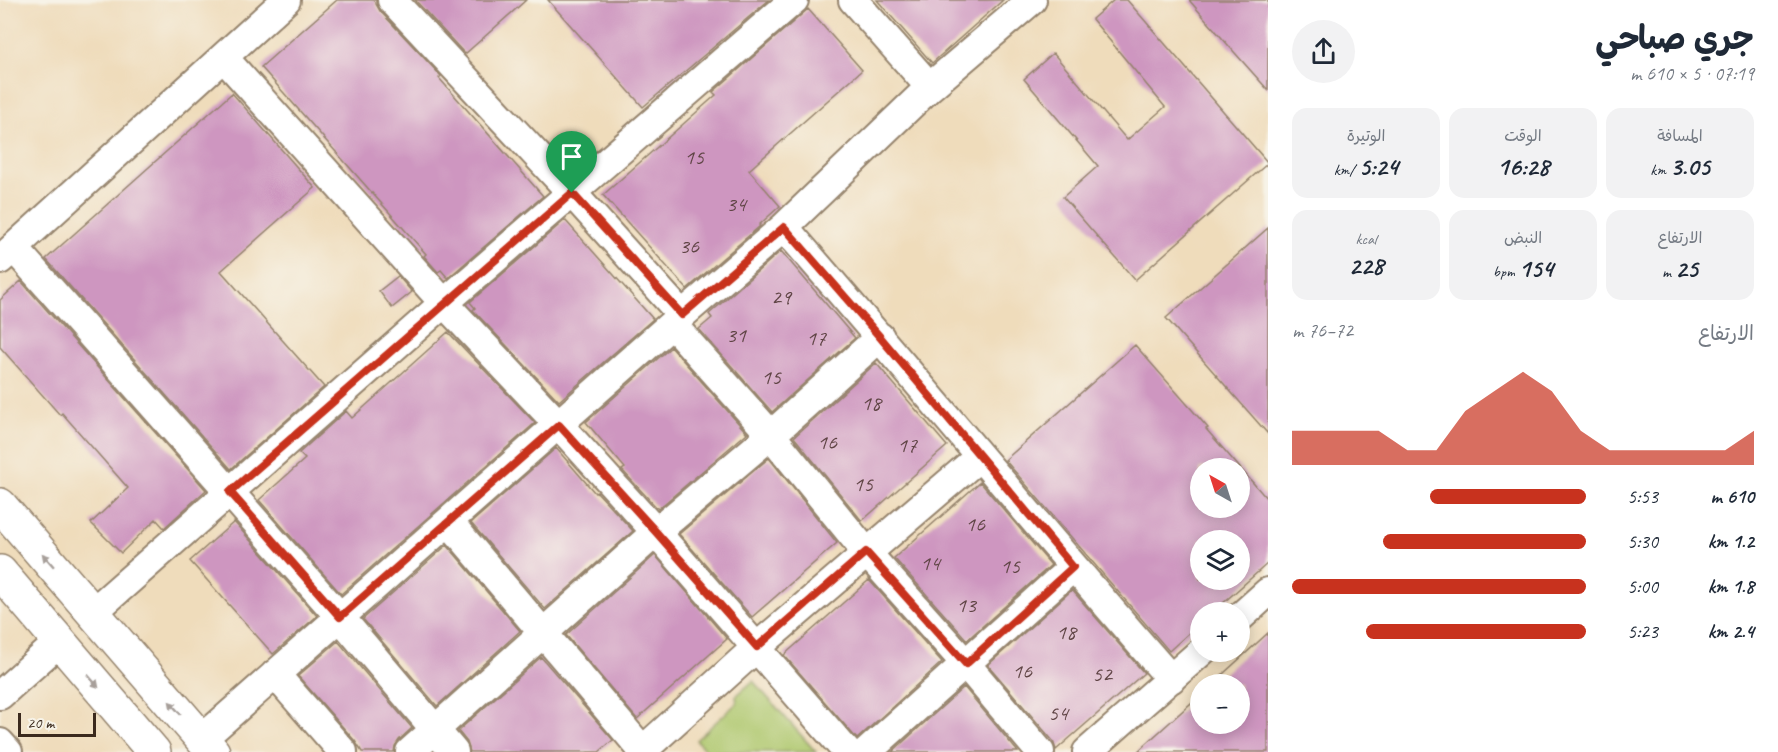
<!DOCTYPE html>
<html lang="ar">
<meta charset="utf-8">
<style>
:root{--surface:#fff;--page:#f2f2f3;--text:#1f2937;--muted:#747a83;--accent:#c8321e}
body{margin:0;font-family:Caveat,"Playpen Sans Arabic",sans-serif;background:var(--page);color:var(--text);direction:rtl;height:100vh;display:flex;flex-direction:column;font-size:22px;white-space:nowrap}
*{box-sizing:border-box;margin:0}
p{font-size:20px;color:var(--muted)}
.icon{flex:none;width:33px;height:33px;fill:none;stroke:currentColor;stroke-width:2;stroke-linecap:round;stroke-linejoin:round}
.map{position:relative;flex:1;overflow:hidden;direction:ltr}
.side{display:flex;flex-direction:column;background:var(--surface);width:510px}
.side>*{flex:none}
.needle{width:39px;rotate:321deg}
.buttons{position:absolute;left:1190px;top:458px;display:grid;gap:12px}
.buttons a{display:grid;place-items:center;width:60px;height:60px;border-radius:50%;background:var(--surface);box-shadow:0 3px 15px #0003;font-size:30px}
.scale{position:absolute;left:18px;bottom:15px;width:78px;box-sizing:border-box;padding-left:6px;border:3px solid #3b2a1e;border-top:0;font-size:16px;line-height:21px;white-space:nowrap;color:#3b2a1e;-webkit-text-stroke:4px #f7f3e8;paint-order:stroke}
.pin{position:absolute;display:grid;place-items:center;width:51px;height:51px;color:#fff;margin:-62px -26px;border-radius:50% 50% 50% 0;rotate:-45deg;box-shadow:0 0 6px #0007}
.pin .icon{rotate:45deg}
.round{display:grid;place-items:center;flex:none;width:63px;height:63px;border-radius:32px;background:var(--page)}
.overview{display:flex;align-items:center;justify-content:space-between;height:102px;padding:0 24px}
h1{font-size:33px;font-weight:700;line-height:45px}
.metrics{display:grid;grid-template-columns:repeat(3,1fr);gap:9px;height:102px;padding:6px 24px}
.metrics div{display:grid;align-content:center;border-radius:15px;background:var(--page);text-align:center}
.metrics b{font-size:26px;font-weight:700}
.metrics small{font-size:16px;font-weight:400}
.metrics p{font-size:16px}
.chart{height:168px;padding:12px 24px}
.chart p{display:flex;justify-content:space-between}
.chart svg{width:100%;height:108px;margin-top:6px;fill:var(--accent);opacity:.7}
ul{padding:0 24px;list-style:none;font-size:20px}
li{display:grid;grid-template-columns:96px 72px 1fr;align-items:center;height:45px}
li i{height:15px;border-radius:8px;background:var(--accent)}
main{display:flex;flex:1;min-height:0}
.map>svg:first-child{display:block}
.green{fill:#afc86e;stroke:#757946;stroke-width:1.5}
.building{fill:#ce96c0;fill-rule:evenodd}
.lines{fill:none;stroke-linecap:round;stroke-linejoin:round}
.minor-casing{stroke:#95836c;stroke-width:32}
.trunk-casing{stroke:#95836c;stroke-width:36}
.minor{stroke:#fff;stroke-width:28}
.trunk{stroke:#fff;stroke-width:33}
.oneway{fill:#a79f9a}
.route-casing{stroke:#fff;stroke-width:12}
.route{stroke:#c8321e;stroke-width:8}
.labels{text-anchor:middle;stroke-width:4.5;stroke-linejoin:round;paint-order:stroke}
.number-label{font-size:22px;fill:#604546}
</style>
<main>
<section class="side">
<div class="overview"><div><h1>جري صباحي</h1><p>07:19 · 5 × 610 m</p></div><a class="round"><svg class="icon" aria-label="share" viewBox="0 0 24 24"><path d="M12 15V3M7 8l5-5 5 5M5 13v7h14v-7"/></svg></a></div>
<div class="metrics">
<div><p>المسافة</p><b>3.05<small> km</small></b></div>
<div><p>الوقت</p><b>16:28</b></div>
<div><p>الوتيرة</p><b>5:24<small> /km</small></b></div>
</div>
<div class="metrics">
<div><p>الارتفاع</p><b>25<small> m</small></b></div>
<div><p>النبض</p><b>154<small> bpm</small></b></div>
<div><p>kcal</p><b>228</b></div>
</div>
<div class="chart"><p><span>الارتفاع</span>72–76 m</p>
<svg viewBox="0 0 160 44" preserveAspectRatio="none"><path d="M0 44V30L10 30L20 30L30 30L40 38L50 38L60 22L70 14L80 6L90 14L100 30L110 38L120 38L130 38L140 38L150 38L160 30V44z"/></svg>
</div>
<ul>
<li><b>610 m</b>5:53<i style="width:53%"></i></li>
<li><b>1.2 km</b>5:30<i style="width:69%"></i></li>
<li><b>1.8 km</b>5:00<i style="width:100%"></i></li>
<li><b>2.4 km</b>5:23<i style="width:75%"></i></li>
</ul>
</section>
<div class="map">
<svg width="1268" height="752" viewBox="0 0 1268 752">
<rect width="100%" height="100%" fill="#f7f3e8"/>
<filter id="ink" filterUnits="userSpaceOnUse"><feTurbulence type="fractalNoise" baseFrequency=".0167" numOctaves="2"/><feDisplacementMap in="SourceGraphic" scale="12" xChannelSelector="R" yChannelSelector="G"/><feConvolveMatrix kernelMatrix="1 2 1 2 8 2 1 2 1" color-interpolation-filters="sRGB"/></filter>
<filter id="wash" filterUnits="userSpaceOnUse"><feTurbulence type="fractalNoise" baseFrequency=".008" numOctaves="4" result="noise"/><feDisplacementMap in="SourceGraphic" scale="24" xChannelSelector="R" yChannelSelector="G"/><feGaussianBlur stdDeviation="1.35" result="paint"/><feColorMatrix in="noise" values="0 0 0 0 0 0 0 0 0 0 0 0 0 0 0 0 0 1.4 0 .05"/><feComposite in="paint" operator="in"/></filter>
<g filter="url(#wash)">
<rect width="100%" height="100%" fill="#efdcbb"/>
<path class="green" d="M 753,681 L 816,752 L 707,752 L 696,740 L 737,703 L 736,696 Z"/>
<g id="blocks">
<path class="building" d="M 337,0 L 376,0 L 376,4 L 380,11 L 441,76 L 439,78 L 543,196 L 448,278 L 441,270 L 438,272 L 424,256 L 426,254 L 261,67 Z
M 415,0 L 526,0 L 465,54 Z
M 548,0 L 769,0 L 643,107 Z
M 877,0 L 1003,0 L 932,63 Z
M 1114,0 L 1127,0 L 1268,163 L 1135,280 L 1063,197 L 1098,166 L 1024,79 L 1053,53 L 1127,140 L 1165,107 L 1092,19 Z
M 1189,0 L 1268,0 L 1268,90 L 1235,53 Z
M 808,9 L 862,70 L 749,170 L 780,206 L 759,225 L 760,226 L 687,289 L 603,195 L 716,95 L 713,92 Z
M 232,93 L 315,188 L 221,271 L 324,387 L 231,469 L 46,259 Z
M 565,220 L 653,319 L 559,401 L 473,310 L 475,308 L 470,302 Z
M 1268,228 L 1268,434 L 1166,318 Z
M 781,251 L 855,338 L 772,412 L 699,329 L 712,318 L 709,314 Z
M 398,276 L 412,292 L 392,308 L 379,291 Z
M 21,281 L 206,490 L 164,528 L 156,519 L 121,553 L 91,523 L 128,488 L 62,413 L 60,415 L 0,347 L 0,300 Z
M 448,332 L 535,423 L 341,594 L 259,500 L 305,459 L 299,453 L 346,411 L 352,418 Z
M 1135,345 L 1208,428 L 1206,429 L 1268,500 L 1268,563 L 1213,612 L 1200,612 L 1200,623 L 1169,651 L 1005,460 ZM 1200,468 L 1239,468 L 1239,507 L 1200,507 ZM 1200,540 L 1239,540 L 1239,579 L 1200,579 Z
M 671,347 L 747,433 L 658,509 L 622,470 L 625,468 L 586,422 Z
M 876,363 L 947,446 L 862,521 L 794,437 Z
M 556,448 L 595,493 L 597,492 L 633,531 L 545,609 L 471,523 Z
M 769,458 L 837,543 L 752,617 L 679,534 Z
M 980,482 L 1051,565 L 967,640 L 894,558 Z
M 234,522 L 317,616 L 273,654 L 190,561 Z
M 447,545 L 520,631 L 437,706 L 363,619 Z
M 655,555 L 727,639 L 637,719 L 566,635 Z
M 869,580 L 942,662 L 857,739 L 784,655 Z
M 1072,590 L 1144,673 L 1056,750 L 1053,741 L 988,665 Z
M 1268,633 L 1268,752 L 1137,752 L 1200,695 L 1200,723 L 1239,723 L 1239,684 L 1212,684 Z
M 338,641 L 412,728 L 399,740 L 395,746 L 394,752 L 362,752 L 355,741 L 298,676 Z
M 541,657 L 613,740 L 599,752 L 470,752 L 467,742 L 458,731 Z
M 964,687 L 1018,752 L 892,752 Z"/>
</g>
</g>
<g filter="url(#ink)">
<use href="#blocks" fill-opacity="0" stroke="#95836c" stroke-width="1.5"/>
<g class="lines">
<defs>
<path id="minor" d="M 392,0 L 572,193 L 682,315
M 853,0 L 930,87
M 224,58 L 444,303 L 559,425 L 656,532 L 847,752
M 784,227 C 915,377 1040,530 1171,679
M 14,248 L 340,617 L 454,752
M 0,260 L 286,0
M 672,324 L 771,435 L 866,552 L 966,664 L 1040,752
M 449,522 L 644,752
M 93,612 L 444,303 L 794,0
M 1239,618 L 1268,592
M 275,674 L 343,752
M 0,695 L 59,642
M 202,739 L 682,315 L 784,227 L 930,87 L 1032,0
M 0,743 L 8,752
M 410,752 L 656,532 L 771,435 L 880,337
M 641,752 L 757,647 L 979,457
M 867,752 L 1073,567
M 1087,752 L 1202,651"/>
<path id="trunk" d="M 0,505 L 213,752
M 0,572 L 154,752"/>
</defs>
<use href="#minor" class="minor-casing"/>
<use href="#trunk" class="trunk-casing"/>
<use href="#minor" class="minor"/>
<use href="#trunk" class="trunk"/>
</g>
<defs><path id="oneway-solid" d="M-6-.8H1V-3.2L6.5 0L1 3.2V.8H-6Z" transform="scale(1.5)"/></defs>
<g class="oneway">
<use href="#oneway-solid" transform="translate(48 560) rotate(-131)"/>
<use href="#oneway-solid" transform="translate(93 681) rotate(49)"/>
<use href="#oneway-solid" transform="translate(175 708) rotate(-131)"/>
</g>
</g>
<g class="lines" filter="url(#ink)">
<defs>
<path id="route" d="M 572,193 L 682,315 L 784,227 L 880,337 L 1073,567 L 966,664 L 866,552 L 757,647 L 656,532 L 559,425 L 340,617 L 230,492 Z"/>
</defs>
<use href="#route" class="route-casing"/>
<use href="#route" class="route"/>
</g>
<g class="labels">
<g class="number-label">
<text x="694" y="164">15</text>
<text x="736" y="211">34</text>
<text x="689" y="253">36</text>
<text x="781" y="304">29</text>
<text x="736" y="342">31</text>
<text x="816" y="345">17</text>
<text x="771" y="384">15</text>
<text x="871" y="410">18</text>
<text x="827" y="449">16</text>
<text x="907" y="452">17</text>
<text x="863" y="491">15</text>
<text x="975" y="531">16</text>
<text x="930" y="570">14</text>
<text x="1010" y="573">15</text>
<text x="966" y="612">13</text>
<text x="1066" y="639">18</text>
<text x="1022" y="678">16</text>
<text x="1102" y="681">52</text>
<text x="1058" y="720">54</text>
</g>
</g>
</svg>
<div class="buttons">
<a><svg class="needle" viewBox="-14 -14 28 28"><path d="M0-13l5 13h-10z" fill="#e53935"/><path d="M0 13l5-13h-10z" fill="#747a83"/></svg></a>
<a><svg class="icon" aria-label="layers" viewBox="0 0 24 24"><path d="M12 4l9 5-9 5-9-5zM3 14l9 5 9-5"/></svg></a>
<a>+</a>
<a>−</a>
</div>
<div class="scale">20 m</div>
<div class="pin" style="left:572px;top:193px;background:#1e9e55"><svg class="icon" aria-label="arrive" viewBox="0 0 24 24"><path d="M6 21V4h12l-3 4 3 4H6"/></svg></div>
</div>
</main>
